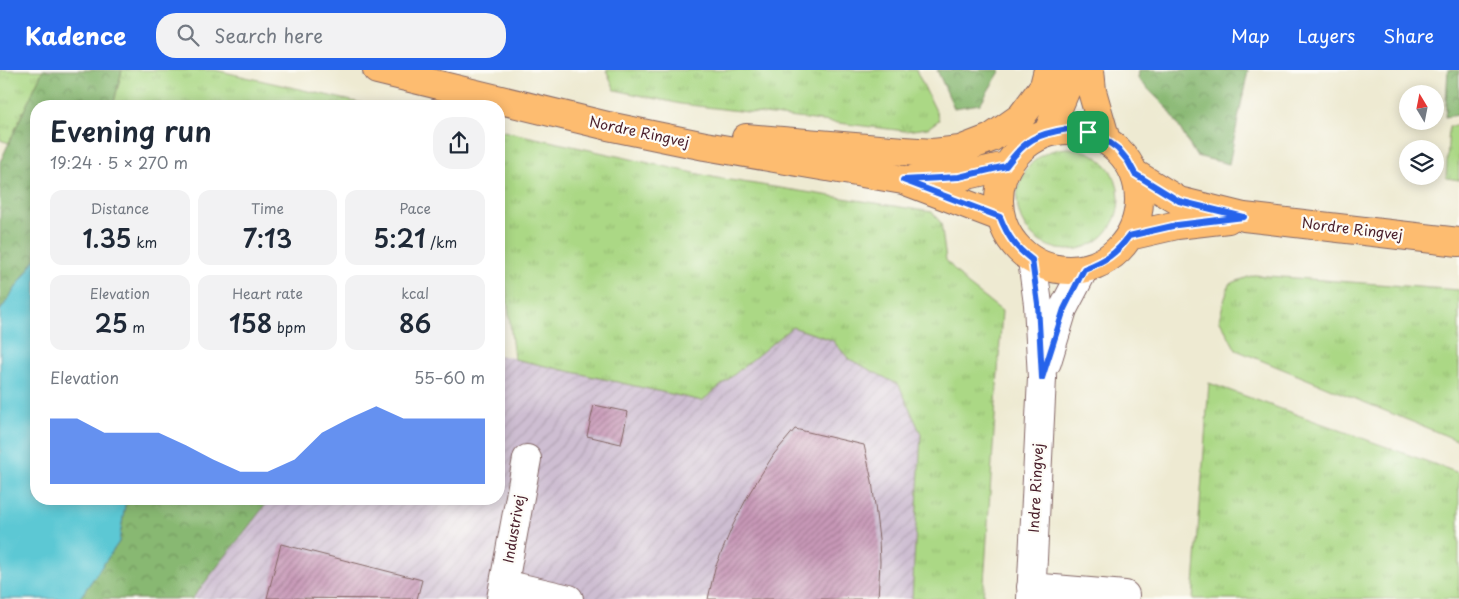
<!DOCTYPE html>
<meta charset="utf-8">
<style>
:root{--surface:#fff;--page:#f2f2f3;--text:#1f2937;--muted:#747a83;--accent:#2563eb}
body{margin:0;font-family:"Playpen Sans",sans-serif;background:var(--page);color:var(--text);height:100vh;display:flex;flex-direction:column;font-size:19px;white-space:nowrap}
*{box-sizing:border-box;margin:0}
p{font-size:16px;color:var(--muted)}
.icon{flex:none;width:28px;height:28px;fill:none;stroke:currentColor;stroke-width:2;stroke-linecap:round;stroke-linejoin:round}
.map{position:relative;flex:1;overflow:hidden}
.sheet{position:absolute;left:30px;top:30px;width:475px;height:405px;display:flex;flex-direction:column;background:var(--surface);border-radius:20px;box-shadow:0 2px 12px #0003}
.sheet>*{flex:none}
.needle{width:32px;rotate:350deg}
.fabs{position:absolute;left:1399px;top:15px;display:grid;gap:10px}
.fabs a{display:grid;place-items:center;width:45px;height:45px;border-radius:50%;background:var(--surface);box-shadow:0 2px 12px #0003;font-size:25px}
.pin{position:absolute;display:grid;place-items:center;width:42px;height:42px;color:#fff;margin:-21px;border-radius:10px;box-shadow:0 2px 8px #0006}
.round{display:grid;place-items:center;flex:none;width:52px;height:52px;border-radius:20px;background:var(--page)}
.overview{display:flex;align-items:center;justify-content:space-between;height:85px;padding:0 20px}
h1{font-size:28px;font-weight:600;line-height:38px}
.figures{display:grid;grid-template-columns:repeat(3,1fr);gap:8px;height:85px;padding:5px 20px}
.figures div{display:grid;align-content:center;border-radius:12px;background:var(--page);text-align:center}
.figures b{font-size:25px;font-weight:600}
.figures small{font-size:14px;font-weight:400}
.figures p{font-size:14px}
.chart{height:140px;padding:10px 20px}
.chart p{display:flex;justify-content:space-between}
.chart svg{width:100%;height:90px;margin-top:5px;fill:var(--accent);opacity:.7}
header{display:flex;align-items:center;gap:30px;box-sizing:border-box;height:70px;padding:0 25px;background:var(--accent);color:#fff}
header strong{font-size:24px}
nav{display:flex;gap:28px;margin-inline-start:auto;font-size:18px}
.search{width:350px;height:45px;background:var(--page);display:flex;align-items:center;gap:12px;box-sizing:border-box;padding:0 18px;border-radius:20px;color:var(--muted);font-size:19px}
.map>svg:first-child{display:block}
.industrial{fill:url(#industrial-furrows)}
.grass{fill:url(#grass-tufts);stroke:#7a7c58}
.forest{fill:url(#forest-crowns);stroke:#696c4e}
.water{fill:#5cc8d4;stroke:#537480}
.building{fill:url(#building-hatch)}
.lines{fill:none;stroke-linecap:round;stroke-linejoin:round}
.minor-casing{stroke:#836665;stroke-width:30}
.major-casing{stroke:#836665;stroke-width:30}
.minor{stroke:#fff;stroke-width:28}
.major{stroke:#fdbc70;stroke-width:28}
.route-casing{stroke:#fff;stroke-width:10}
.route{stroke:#2563eb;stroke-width:6}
.labels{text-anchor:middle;stroke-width:4.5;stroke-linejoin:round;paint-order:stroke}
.street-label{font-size:14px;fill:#4a1f2b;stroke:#fdfcf7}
</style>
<header>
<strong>Kadence</strong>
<div class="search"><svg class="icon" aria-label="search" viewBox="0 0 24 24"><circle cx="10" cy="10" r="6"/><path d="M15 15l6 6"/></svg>Search here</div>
<nav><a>Map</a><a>Layers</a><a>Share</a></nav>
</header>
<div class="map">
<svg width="1459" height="529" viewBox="0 0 1459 529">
<defs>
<pattern id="industrial-furrows" width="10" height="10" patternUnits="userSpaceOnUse" patternTransform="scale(1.25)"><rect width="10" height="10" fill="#cebed2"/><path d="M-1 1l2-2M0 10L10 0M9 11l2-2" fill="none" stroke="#b2a3b4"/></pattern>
<pattern id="grass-tufts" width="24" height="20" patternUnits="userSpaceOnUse" patternTransform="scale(1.25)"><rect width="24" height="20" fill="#abd885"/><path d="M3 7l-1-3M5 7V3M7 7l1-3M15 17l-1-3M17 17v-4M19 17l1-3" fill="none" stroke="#95b973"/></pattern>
<pattern id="forest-crowns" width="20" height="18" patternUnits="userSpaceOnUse" patternTransform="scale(1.25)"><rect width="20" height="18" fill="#88b872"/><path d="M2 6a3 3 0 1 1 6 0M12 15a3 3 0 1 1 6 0" fill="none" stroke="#71955e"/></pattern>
<pattern id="building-hatch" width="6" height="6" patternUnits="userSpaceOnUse" patternTransform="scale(1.25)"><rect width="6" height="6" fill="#c798b7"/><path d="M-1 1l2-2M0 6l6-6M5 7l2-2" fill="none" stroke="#a47b95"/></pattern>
</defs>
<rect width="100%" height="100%" fill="#fdfcf7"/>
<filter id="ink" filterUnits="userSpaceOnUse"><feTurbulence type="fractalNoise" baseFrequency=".02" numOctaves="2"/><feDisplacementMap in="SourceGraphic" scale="10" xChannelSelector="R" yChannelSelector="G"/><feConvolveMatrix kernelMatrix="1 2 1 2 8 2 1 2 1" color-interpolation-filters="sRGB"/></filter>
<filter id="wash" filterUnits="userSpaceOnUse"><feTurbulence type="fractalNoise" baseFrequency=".0096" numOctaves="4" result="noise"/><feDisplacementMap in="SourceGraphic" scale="20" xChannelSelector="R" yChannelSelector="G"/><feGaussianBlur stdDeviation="1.12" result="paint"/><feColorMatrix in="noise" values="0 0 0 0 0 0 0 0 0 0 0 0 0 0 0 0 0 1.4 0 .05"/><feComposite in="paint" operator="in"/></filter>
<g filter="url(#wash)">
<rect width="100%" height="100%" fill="#eeead2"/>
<path class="industrial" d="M 792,256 L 832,270 L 849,289 L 899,315 L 921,364 L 912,529 L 192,529 L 270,429 L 499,429 L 499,285 L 702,331 Z"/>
<path class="grass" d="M 0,0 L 43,0 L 9,73 L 0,70 Z
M 122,0 L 215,0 L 374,36 L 113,36 Z
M 606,0 L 916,0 L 936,41 L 939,50 L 928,58 L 905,61 L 681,34 L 615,20 Z
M 1459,55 L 1459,110 L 1446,108 L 1449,57 Z
M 499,60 L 717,108 L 932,142 L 941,153 L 946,190 L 967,214 L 1002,241 L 983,529 L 912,529 L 921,364 L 899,315 L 849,289 L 832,270 L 792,257 L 702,331 L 514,289 L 499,156 Z
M1017 129a51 51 0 1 1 102 0a51 51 0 1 1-102 0Z
M 1254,205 L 1459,220 L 1459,371 L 1236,280 L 1219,249 L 1229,214 Z
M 1209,313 L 1459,403 L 1459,529 L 1193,529 Z"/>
<path class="forest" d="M 43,0 L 122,0 L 113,36 L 36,36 L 36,188 L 0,241 L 0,92 Z
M 937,0 L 1001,0 L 980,34 L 954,38 Z
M 1139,0 L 1248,0 L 1229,94 L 1196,86 L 1169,40 L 1138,9 Z
M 1448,0 L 1459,0 L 1459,45 L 1445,47 Z
M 126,429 L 270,429 L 192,529 L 79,529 L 119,472 Z"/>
<path class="water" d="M 36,188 L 36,429 L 126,429 L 119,472 L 79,529 L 0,529 L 0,241 Z"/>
<g id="blocks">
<path class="building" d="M 594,335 L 628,342 L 621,374 L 587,366 Z
M 795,359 L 864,375 L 872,411 L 879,469 L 880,492 L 878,529 L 708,529 L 715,498 L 733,455 L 750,422 L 774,384 Z
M 281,474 L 422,510 L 417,529 L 267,528 Z"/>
</g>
</g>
<g filter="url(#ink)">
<use href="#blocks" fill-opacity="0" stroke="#836665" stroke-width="1"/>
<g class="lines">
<defs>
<path id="minor" d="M 1047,292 L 1063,239 L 1084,199
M 504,514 L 569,529
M 1031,517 L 1125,525
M 501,529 L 527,389
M 1031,529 L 1042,308 L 1038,234 L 1032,190"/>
<path id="major" d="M 377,0 L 608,56 L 705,76 L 903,110 L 1000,147
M 1090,0 L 1092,21 L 1106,70
M999 130a70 70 0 1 1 140 0a70 70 0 1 1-140 0Z
M 1048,62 L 1066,19 L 1072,0
M 746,68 L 903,81 L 933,83 L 960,80 L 991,68 L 1021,47 L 1044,16 L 1048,0
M 1135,104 L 1179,131 L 1244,147 L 1459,172
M 915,109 L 959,107 L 1006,96
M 1129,166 L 1177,155 L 1228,149"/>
</defs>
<use href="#minor" class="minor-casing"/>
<use href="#major" class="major-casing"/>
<use href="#minor" class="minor"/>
<use href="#major" class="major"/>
</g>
</g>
<g class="lines" filter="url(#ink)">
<defs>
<path id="route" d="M 1068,59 L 1088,62 L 1106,70 L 1118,79 L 1128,91 L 1135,104 L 1179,131 L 1244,147 L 1177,155 L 1129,166 C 1116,184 1105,191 1084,199 L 1064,239 L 1042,308 L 1038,234 L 1032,190 C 1015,177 1008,167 1000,147 L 903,110 L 959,107 L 1006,96 C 1025,70 1036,64 1068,59 Z"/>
</defs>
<use href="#route" class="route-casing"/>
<use href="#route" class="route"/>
</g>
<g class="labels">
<g class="street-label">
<text transform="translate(639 62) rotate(12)" y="5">Nordre Ringvej</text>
<text transform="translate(1352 159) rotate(7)" y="5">Nordre Ringvej</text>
<text transform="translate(1036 418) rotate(-87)" y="5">Indre Ringvej</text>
<text transform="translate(514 459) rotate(-80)" y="5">Industrivej</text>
</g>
</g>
</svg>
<div class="fabs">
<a><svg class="needle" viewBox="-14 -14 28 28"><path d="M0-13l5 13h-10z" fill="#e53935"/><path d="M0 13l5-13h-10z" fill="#747a83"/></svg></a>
<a><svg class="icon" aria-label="layers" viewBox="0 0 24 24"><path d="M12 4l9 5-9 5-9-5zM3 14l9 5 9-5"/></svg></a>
</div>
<div class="pin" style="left:1088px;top:62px;background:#1e9e55"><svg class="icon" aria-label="arrive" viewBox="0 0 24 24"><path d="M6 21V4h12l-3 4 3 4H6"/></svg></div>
<section class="sheet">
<div class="overview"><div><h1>Evening run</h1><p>19:24 · 5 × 270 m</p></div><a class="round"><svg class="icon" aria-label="share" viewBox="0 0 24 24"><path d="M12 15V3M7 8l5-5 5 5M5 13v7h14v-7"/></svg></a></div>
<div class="figures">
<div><p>Distance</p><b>1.35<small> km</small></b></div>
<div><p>Time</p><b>7:13</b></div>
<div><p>Pace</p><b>5:21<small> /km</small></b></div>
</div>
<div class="figures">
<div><p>Elevation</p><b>25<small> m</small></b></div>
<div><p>Heart rate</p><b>158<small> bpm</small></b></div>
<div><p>kcal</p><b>86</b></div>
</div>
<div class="chart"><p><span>Elevation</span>55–60 m</p>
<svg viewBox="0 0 160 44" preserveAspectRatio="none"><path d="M0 44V12L10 12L20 19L30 19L40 19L50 25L60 32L70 38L80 38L90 32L100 19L110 12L120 6L130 12L140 12L150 12L160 12V44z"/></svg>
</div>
</section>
</div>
